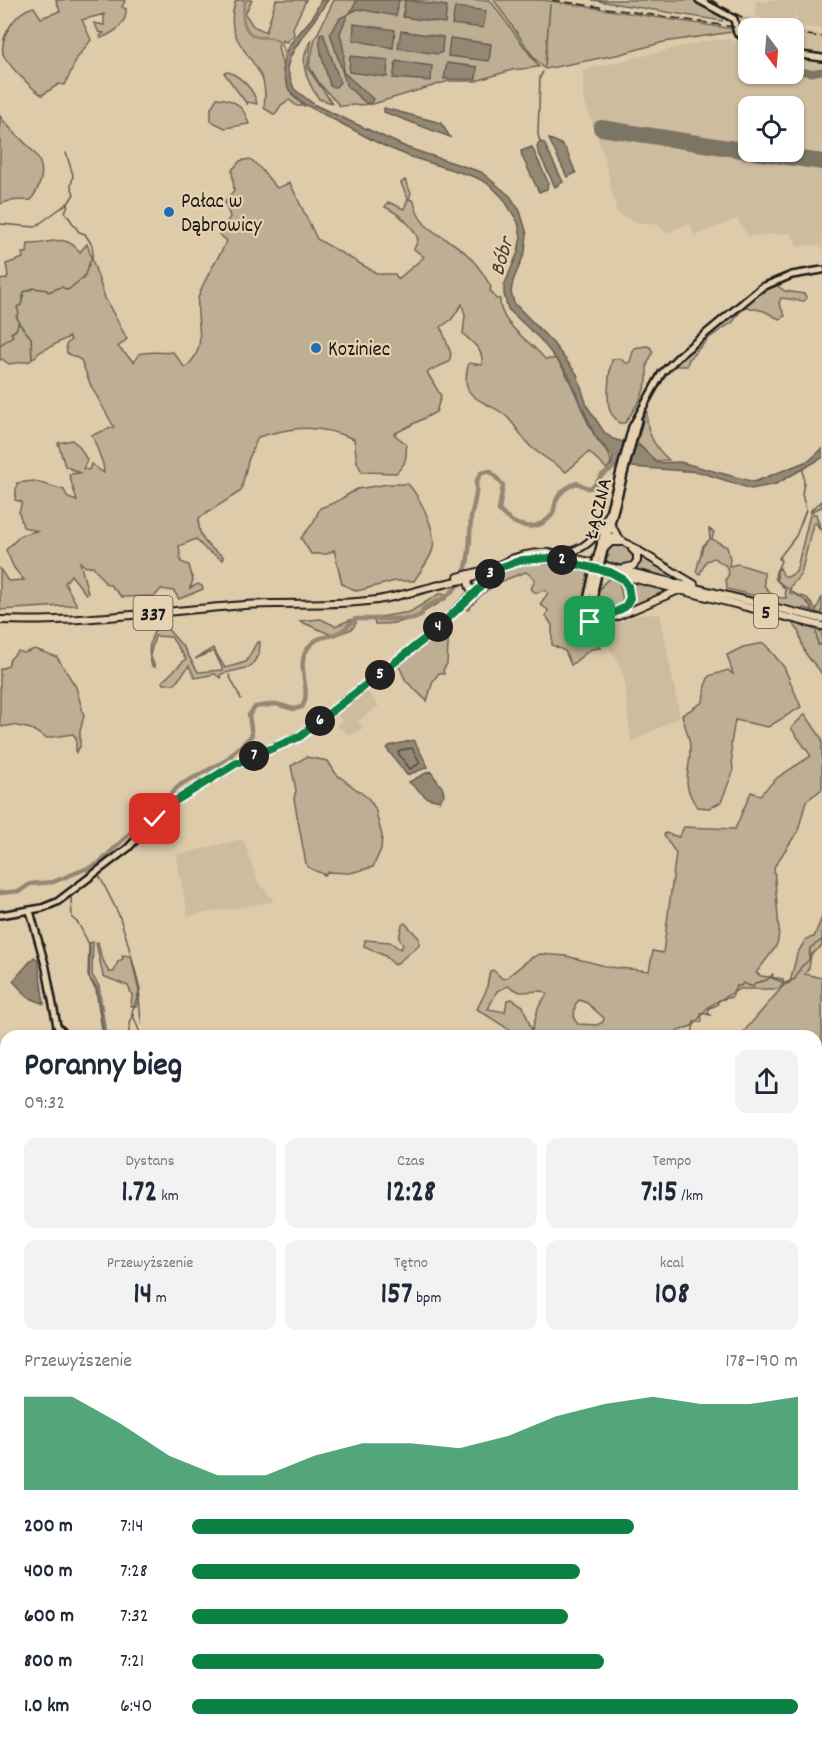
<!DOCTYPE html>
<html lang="pl">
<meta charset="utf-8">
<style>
:root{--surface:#fff;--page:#f2f2f3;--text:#1f2937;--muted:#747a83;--accent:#0b8043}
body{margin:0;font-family:Dekko,sans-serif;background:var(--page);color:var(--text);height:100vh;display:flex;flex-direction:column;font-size:22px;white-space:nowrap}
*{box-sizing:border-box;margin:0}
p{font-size:20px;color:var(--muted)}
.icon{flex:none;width:33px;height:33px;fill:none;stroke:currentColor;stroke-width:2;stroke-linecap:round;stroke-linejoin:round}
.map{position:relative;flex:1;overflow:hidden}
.sheet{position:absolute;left:0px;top:1030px;width:822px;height:712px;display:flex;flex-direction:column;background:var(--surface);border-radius:18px 18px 0 0;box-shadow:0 2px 4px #0004}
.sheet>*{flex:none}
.needle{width:39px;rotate:164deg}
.fabs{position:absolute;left:738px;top:18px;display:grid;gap:12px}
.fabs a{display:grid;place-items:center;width:66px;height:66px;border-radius:12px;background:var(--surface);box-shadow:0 2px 4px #0004;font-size:30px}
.pin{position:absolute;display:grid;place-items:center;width:51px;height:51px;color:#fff;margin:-26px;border-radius:12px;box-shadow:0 3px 9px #0006}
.km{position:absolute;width:30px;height:30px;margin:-15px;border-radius:50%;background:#222;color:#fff;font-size:16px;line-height:30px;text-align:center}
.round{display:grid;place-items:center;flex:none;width:63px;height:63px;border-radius:12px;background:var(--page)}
.overview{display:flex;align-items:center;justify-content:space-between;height:102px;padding:0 24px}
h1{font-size:33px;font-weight:800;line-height:45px}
.metrics{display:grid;grid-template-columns:repeat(3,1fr);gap:9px;height:102px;padding:6px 24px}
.metrics div{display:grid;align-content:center;border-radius:12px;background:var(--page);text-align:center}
.metrics b{font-size:30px;font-weight:800}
.metrics small{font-size:16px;font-weight:400}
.metrics p{font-size:16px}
.chart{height:168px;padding:12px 24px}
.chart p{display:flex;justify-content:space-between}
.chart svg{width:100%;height:108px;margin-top:6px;fill:var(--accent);opacity:.7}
ul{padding:0 24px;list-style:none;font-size:20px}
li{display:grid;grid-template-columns:96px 72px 1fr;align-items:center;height:45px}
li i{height:15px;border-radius:8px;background:var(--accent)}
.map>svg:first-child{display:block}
.built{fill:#cebc9e;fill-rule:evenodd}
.green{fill:#beae93;stroke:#6d6558;stroke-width:1.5;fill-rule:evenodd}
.water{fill:#948874;stroke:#645d51;stroke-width:1.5}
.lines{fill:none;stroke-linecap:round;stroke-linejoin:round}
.shore{stroke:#4c473f;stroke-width:1.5}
.stream{stroke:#645d51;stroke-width:1.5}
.canal{stroke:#948874;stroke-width:3}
.river{stroke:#948874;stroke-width:4.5}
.taxiway{stroke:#7d7463;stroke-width:7}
.runway{stroke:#7d7463;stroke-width:16}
.secondary-casing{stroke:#1c1c1c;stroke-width:10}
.primary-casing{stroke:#1c1c1c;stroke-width:10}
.secondary{stroke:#e6d2b0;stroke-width:5}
.primary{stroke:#e6d2b0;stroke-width:6}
.rail{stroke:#1c1c1c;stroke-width:1.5;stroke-dasharray:9 4.5;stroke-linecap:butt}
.secondary-bridge-casing{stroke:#1c1c1c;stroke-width:10;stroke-linecap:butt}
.secondary-bridge{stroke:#e6d2b0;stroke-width:5}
.route-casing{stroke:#fff;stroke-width:12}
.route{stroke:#0b8043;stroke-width:8}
.poi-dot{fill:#1f6fb2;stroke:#e6d2b0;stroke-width:2}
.labels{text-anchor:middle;stroke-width:4.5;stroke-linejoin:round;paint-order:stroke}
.shield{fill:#e6d2b0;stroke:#595348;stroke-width:1.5}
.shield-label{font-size:20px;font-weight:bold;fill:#1c1c1c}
.poi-label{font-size:21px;fill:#1c1c1c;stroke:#e6d2b0;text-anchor:start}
.street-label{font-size:21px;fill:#1c1c1c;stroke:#e6d2b0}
.water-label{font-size:22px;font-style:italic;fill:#46423b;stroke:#e6d2b0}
</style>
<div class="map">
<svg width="822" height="1742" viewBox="0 0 822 1742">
<rect width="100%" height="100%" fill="#decbaa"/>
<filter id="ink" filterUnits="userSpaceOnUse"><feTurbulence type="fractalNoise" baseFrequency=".0167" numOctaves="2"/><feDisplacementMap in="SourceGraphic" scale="12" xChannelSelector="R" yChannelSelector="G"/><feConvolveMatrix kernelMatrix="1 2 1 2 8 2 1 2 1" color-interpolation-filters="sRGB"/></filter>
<g filter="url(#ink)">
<path class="built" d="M 767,0 L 822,0 L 822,29 L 796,26 L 797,10 L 793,25 L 765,20 L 755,15 L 756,1 L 766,2 Z
M 736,12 L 764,24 L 787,28 L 748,28 L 748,37 L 731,32 L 732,22 Z
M 794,30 L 822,34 L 822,55 L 794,52 Z
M 729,39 L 748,46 L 748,74 L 794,74 L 794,56 L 822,60 L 822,252 L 820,244 L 797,247 L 792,233 L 748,236 L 737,219 L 694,236 L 690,223 L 666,233 L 658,225 L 635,222 L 617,213 L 605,160 L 583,96 L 583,70 L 706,41 ZM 748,106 L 794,106 L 794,152 L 748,152 Z
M 660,614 L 680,717 L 631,742 L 624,677 L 617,660 L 607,644 L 604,646 L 602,642 L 604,640 L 599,632 L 636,615 Z
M 366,690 L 379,706 L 358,721 L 363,728 L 350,735 L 336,726 L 342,721 L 336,713 Z
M 243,839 L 258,882 L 274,901 L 188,916 L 176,855 Z"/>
<path class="green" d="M 56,0 L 123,0 L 125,1 L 122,7 L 126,9 C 127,25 114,33 101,38 L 100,36 L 104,33 L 99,32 L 94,23 L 104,25 L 104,14 L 82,20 L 91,40 L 77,58 L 65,85 L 59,84 L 42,95 C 32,89 7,64 3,54 C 0,35 17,10 34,7 L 41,18 L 60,11 Z
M 236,0 L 252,0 L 245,14 L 253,26 L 266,32 L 276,0 L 306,0 L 293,28 L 294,35 L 286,42 L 282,40 L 278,47 L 287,84 L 293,96 L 304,106 L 297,106 L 289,100 L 281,105 L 275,115 L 264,108 C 265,97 266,86 261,76 C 247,48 223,37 236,0 Z
M 334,0 L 490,0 L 539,67 L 512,70 L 476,81 L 449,81 L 373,104 L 340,106 L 319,83 L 309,66 L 315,39 Z
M 494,0 L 543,0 L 734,29 L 732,32 L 664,42 L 621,54 L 545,69 L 535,59 Z
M 592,0 L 697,0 L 709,10 L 723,16 L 722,21 Z
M 312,39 L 307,67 L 332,103 L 319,99 C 306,80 297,60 312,39 Z
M 228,72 C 241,76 255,91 257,104 L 248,102 L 247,104 L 224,73 Z
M 217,98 C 235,99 244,107 249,124 L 225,128 L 211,121 L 211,108 Z
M 0,116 C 21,147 61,157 31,200 C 21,201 9,199 0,204 Z
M 250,159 C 262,167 267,178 277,188 L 290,183 L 317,239 L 378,274 L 395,274 L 398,279 L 424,257 L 414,249 L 418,240 C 414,226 398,213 385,207 L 388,202 L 404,209 L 408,199 L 401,183 L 405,180 L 411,193 L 409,199 L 414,201 C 418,226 435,232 454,244 C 471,255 482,270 491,287 L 490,290 L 496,299 L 500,299 C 499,325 531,341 545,359 L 557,359 C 574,382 580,411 595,436 C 601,446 611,452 611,463 L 607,469 L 589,452 L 566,472 C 555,463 541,456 531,447 C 522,438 516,426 507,417 C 489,399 456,404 469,363 L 482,365 C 484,350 473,343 463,334 L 465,315 L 462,304 L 452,319 L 441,327 L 451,354 L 449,362 L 427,372 L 441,396 L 436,412 L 394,434 L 406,444 C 407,458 406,464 396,473 L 362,472 L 357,462 L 354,439 C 317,424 295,426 258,437 L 248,461 L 241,491 L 199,518 C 197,537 207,547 223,556 L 223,560 L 206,550 L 196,539 L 179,546 L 181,562 L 189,565 L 193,580 L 190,588 L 198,584 L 202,586 L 203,589 L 179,599 L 174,591 L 161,589 L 155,596 L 122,597 L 110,585 L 105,583 L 93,566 L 86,567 L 80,562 L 88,593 L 86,594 L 71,575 L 65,583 L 77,605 L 0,610 L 0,569 L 8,581 L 24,580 L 14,568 L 6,550 L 21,535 L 37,531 L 23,527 L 19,512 L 22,502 L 15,500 L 17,483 L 34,481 L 64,490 L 68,498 L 77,501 L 69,474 L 80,473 L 65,466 L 58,443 L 72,440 L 79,446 L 87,460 L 83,469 L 89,470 L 91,464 L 104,473 L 103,464 L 92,435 L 114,427 L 91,386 L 81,360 L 67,353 L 66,345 L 71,339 L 69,337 L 40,352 L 30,361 L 9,364 L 2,359 L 0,360 L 0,280 L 6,279 L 8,276 L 6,264 L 23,258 L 22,253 L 27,253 L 28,244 C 50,245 63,231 80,252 L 87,244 L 105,298 L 127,339 L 118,347 L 134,362 L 139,354 C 151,350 161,354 173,352 L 185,368 C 210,346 195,326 198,299 C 201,283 219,257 227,241 L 219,234 L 230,217 L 225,202 L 234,190 L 232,170 L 240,161 Z
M 778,284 L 779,287 L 785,291 L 804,294 L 807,298 L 804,301 L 781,298 L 779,303 L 785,316 L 779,319 L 764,311 L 747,307 L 739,313 L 733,322 L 709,338 L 689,359 L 687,366 L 673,366 L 751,299 Z
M 646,346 L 650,347 L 653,352 L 647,365 L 647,381 L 640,400 L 625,423 L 619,423 C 616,419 612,415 610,411 C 606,400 609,371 612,360 L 619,358 L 626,363 L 630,362 L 634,348 Z
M 647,406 C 645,429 652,445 669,460 L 656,461 L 637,443 Z
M 388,484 L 408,484 C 419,496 437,530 433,548 C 431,559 420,571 414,581 L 395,581 L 357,591 L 342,584 L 334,550 L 327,554 L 311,554 L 301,538 L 313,523 L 320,508 L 336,502 L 357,489 Z
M 822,501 L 822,507 L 812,511 L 813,514 L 816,514 L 821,531 L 816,523 L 813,524 L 801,574 L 791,586 L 790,593 L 807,598 L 816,610 L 822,597 L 822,614 L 804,608 L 803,611 L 768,602 L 769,599 L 727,589 L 726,579 L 729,574 L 726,566 L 714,558 L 706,561 L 700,574 L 696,572 L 703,546 L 710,539 L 709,529 L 714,532 L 712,539 L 727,547 L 730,559 L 729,566 L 738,564 L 764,572 L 764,585 L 773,597 L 786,598 L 785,589 L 775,578 L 776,571 L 780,568 L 783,575 L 788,577 L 796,572 L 811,510 Z
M 620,542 L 635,552 L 635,562 L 625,567 L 604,561 L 609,556 L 605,555 L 609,546 Z
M 637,551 L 690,584 L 631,569 L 634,567 Z
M 530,563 L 556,564 L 591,571 L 587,575 L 590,577 C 582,611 578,620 601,648 L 591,649 L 571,665 L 565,651 L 552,645 L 552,625 L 546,616 L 548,610 L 540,604 L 548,593 L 544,590 L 536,593 L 531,589 L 535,579 L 526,572 C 500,581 485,587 468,610 L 463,608 L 476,593 L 484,589 C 489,570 513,566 530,563 Z
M 611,578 L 619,581 L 623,601 L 620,606 L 611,611 L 603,608 C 594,598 599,584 611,578 Z
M 624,578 L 672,590 L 612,616 L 630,600 Z
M 439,594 L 446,594 L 446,599 C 419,614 408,625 375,624 L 373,618 L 410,612 Z
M 355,618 L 356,623 L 352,629 L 334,636 L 299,621 L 321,619 L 335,626 Z
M 791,622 L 822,632 L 822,675 C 818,666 811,662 806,654 C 799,643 803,632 791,622 Z
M 445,623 L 449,626 L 447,664 L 443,670 L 444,674 L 439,673 L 433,681 L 427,701 L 406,681 L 398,664 L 435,635 Z
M 159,625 L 165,626 L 184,648 L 198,672 L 223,670 L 214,651 L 195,659 L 213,648 L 225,668 L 246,662 L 257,642 L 260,642 L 259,655 L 250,667 L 221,674 L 220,678 L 215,674 L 195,678 L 189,666 L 175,684 L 163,684 L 162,682 L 186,659 L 171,637 L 155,636 L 150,655 L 155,667 L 152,666 C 147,653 149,636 159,625 Z
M 764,643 L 784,667 L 801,707 L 768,727 L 735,720 L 731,744 L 733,772 L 721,802 L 710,808 L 697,807 C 679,780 691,775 690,747 C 690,737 684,725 682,715 L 703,702 L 705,686 L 709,676 L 728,670 L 733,674 L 727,655 L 743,647 Z
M 35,649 L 57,657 L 76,687 L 84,716 L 80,731 L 80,747 L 76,752 L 76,738 L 73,734 L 46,738 L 31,729 L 13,725 L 2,727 L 0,722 L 0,669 L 8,666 L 10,659 L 18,651 L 24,653 Z
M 805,714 L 822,739 L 822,789 L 806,801 L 798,831 L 774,867 L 779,930 L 778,941 L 775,948 L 756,973 L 761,976 L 783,979 L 783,984 L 778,989 L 739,989 L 708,1007 L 694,1025 L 665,1036 L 519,1036 L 477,1009 L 486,991 L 490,971 L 493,970 L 503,979 L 506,978 L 531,958 L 540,954 L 566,956 L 609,967 L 649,971 L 653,951 L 663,953 L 676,853 L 664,836 L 665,833 L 679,837 L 684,827 L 735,829 L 751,792 L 760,795 L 778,777 L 811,756 L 791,728 ZM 508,986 L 520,992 L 543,991 L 547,994 L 538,1008 L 532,1031 L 523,1006 L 512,999 L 507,1000 L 505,1012 L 488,1009 L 497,991 ZM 579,1000 L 587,1003 L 604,1018 L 603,1022 L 597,1025 L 578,1024 L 574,1019 L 575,1005 Z
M 306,757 L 328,761 L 336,774 L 368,798 L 375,808 L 382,836 L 381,849 L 373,867 L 350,873 L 328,872 L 325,875 L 309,868 L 306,864 L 294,799 L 296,790 L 291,766 Z
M 822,917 L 822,946 L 811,955 L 809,968 L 805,974 L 822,978 L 822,1146 L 816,1129 L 816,1036 L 740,1036 L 784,985 L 790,983 L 797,954 L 806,939 L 814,937 Z
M 405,923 L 419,938 L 419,945 L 395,965 L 385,956 L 364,946 L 365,940 L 390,942 L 400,949 L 403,945 L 399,938 L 402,925 Z
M 93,942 L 92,975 L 99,986 L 106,1036 L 103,1036 L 96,990 L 88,976 L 89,943 Z
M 98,942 L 101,956 L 109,972 L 114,972 L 118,961 L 123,959 L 122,955 L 131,956 L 140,996 L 136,1007 L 131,1006 L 132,995 L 128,986 L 103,976 L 96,943 Z
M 0,1208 L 5,1216 L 4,1223 L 6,1224 L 6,1422 L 0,1422 Z
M 816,1209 L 822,1211 L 822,1353 L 816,1356 Z
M 0,1472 L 6,1504 L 6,1737 L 132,1737 L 129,1742 L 0,1742 Z"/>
<path class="water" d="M 321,0 L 328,0 L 295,48 L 290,58 L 287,68 L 294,89 L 315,105 L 408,148 L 481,172 L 510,196 L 520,211 L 527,234 L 525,252 L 513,281 L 511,292 L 514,303 L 552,342 L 577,374 L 587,406 L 604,432 L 613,439 L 641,447 L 657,463 L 680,462 L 754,482 L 810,460 L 822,449 L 822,458 L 776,484 L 751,489 L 700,472 L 618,466 L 610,470 L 613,457 L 595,436 L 568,374 L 540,339 L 508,309 L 504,294 L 504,286 L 518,252 L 521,237 L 518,222 L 503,198 L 489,184 L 475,177 L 411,157 L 382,145 L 302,103 L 289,90 L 283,72 L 284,57 L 289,45 L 312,18 Z
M 357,0 L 399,0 L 396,16 L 358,9 L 350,13 Z
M 405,0 L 447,6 L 445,23 L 403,17 Z
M 455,7 L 486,11 L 483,28 L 452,24 Z
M 348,14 L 340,33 L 344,52 L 343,72 L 373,99 L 371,103 L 366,103 L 347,86 L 330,33 L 340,18 Z
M 354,24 L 395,30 L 393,48 L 353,40 Z
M 401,31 L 443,37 L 442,52 L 438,54 L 398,48 Z
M 323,33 L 340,82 L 336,87 L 330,86 C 326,68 318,53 320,34 Z
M 450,38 L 491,44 L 489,61 L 448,56 Z
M 350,56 L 388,60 L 387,77 L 349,72 Z
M 396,61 L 432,66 L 431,81 L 393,78 Z
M 447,63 L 477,67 L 476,79 L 444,79 Z
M 384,108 L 441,123 L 450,137 L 384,112 Z
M 549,139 C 571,145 567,157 576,173 L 567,177 Z
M 540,142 L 544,143 L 563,182 L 555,187 L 538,151 L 537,146 Z
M 532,147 L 548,182 L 547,189 L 539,192 L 522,156 L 521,151 Z
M 414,740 L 428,767 L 407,775 L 387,749 L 389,746 Z
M 430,771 L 442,787 L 444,794 L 440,801 L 427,798 L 409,782 Z
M 34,957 L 38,960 L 44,1004 L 28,997 L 13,981 Z"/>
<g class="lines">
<path class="shore" d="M 412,748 L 420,763 L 410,769 L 398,753 L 400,750 Z"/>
<path class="stream" d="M 545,66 L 550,5
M 540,142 L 538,134 L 540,77 L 543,72
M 0,224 L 35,227 L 69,202 L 74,194 L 71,186 L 73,175 L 66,153
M 18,322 L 31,338 L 32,358
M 0,345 L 13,336 L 11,333 L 16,330 L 19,321 L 16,316 L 19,314 L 17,307 L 21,305 L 24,292 L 34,288 L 47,290 L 48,292 L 61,287 L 68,290 L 84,277 L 93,254 L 92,245 L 85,234 L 79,232 L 65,212 L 69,202
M 803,470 L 804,483 L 802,494 L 806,510 L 796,536 L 779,558 L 781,561 L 777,570 L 777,581 L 807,602 L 812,609
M 816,632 L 818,645 L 822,644
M 229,675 L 241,699
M 99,875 L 119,915 L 127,940 L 140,989 L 132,1012 L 141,1036
M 71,888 L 86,875 L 90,868
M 71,896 L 72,918 L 78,923 L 90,946 L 89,977 L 97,988 L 104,1036
M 139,996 L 141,1024
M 128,1036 L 132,1014
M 692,1036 L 694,1021 L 702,1022 L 701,1013 L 711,1015 L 708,1013 L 709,1008 L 717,1005 L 719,1000 L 732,997 L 736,986 L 741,986 L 743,983 L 753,987 L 755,983 L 767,980 L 773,974 L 772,978 L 785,983 L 795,979 L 801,967 L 809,960 L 810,948 L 822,940
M 165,1742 L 167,1737"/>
<path class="canal" d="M 246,0 C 241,12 241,32 257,37 C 263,38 270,36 276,40 C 282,43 284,50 286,56"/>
<path class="river" d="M 0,893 L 20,891 L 30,884 L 53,882 L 98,864 L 180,785 L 225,761 L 252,735 L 249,715 L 255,707 L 276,704 L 294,709 L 302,707 C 313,690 294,666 308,648 C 319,633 329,639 340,632 C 346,629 350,623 355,619 L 414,619 L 422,614 L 423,609 C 431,603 440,601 448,595 C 472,577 469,545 471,518 C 473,505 478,495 476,482 L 481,473 L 490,471 L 503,485 L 499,510 C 513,527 536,534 552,515 C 555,510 554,506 556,501 C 559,492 569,486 577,483 L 588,488 L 593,487 L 602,475 L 613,468"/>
<path class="taxiway" d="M 794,70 L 811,73 L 822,71"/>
<path class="runway" d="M 601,128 L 748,151
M 754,152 L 822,162"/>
<defs>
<path id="secondary" d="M 699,0 L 734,19 L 737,33 L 748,40
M 794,54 L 822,58
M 597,557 L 632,427 L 662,373 L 680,355 L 762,287 L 792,275 L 822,270
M 602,558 L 638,420
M 594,591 L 598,574
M 587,600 L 593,573
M 30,911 L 46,968 L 57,1026 L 67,1036
M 0,915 L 42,908 L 57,902 L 128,848 L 161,813 L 184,795 L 235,764 L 299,737 L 431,634 L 476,590
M 816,1554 L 822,1561"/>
<path id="primary" d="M 610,523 L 619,539 L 694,584
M 601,542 L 611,537 L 619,538
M 604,549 L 611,542 L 621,542
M 563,553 C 585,551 598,536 607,517
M 625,568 L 633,566 L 637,561 L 637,554 L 632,549
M 458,577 L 489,569
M 594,591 L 594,604 L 603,613
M 588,611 L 606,617 L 616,617 L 679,590
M 615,613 C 634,607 634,586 617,576
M 585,617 L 588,611 L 587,600
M 822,619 L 553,553 C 535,552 517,555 501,564 C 490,569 483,575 471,578 L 468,582 L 470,588 L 476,590 C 482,586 482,580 488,576 C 506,560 534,557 557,559 L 822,626
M 0,620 C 82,623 164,611 245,605 C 289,602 333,606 377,600 C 409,595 438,583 470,579"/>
</defs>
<use href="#secondary" class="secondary-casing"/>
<use href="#primary" class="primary-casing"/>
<use href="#secondary" class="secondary"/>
<use href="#primary" class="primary"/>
<path class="rail" d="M 552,0 L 748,29
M 711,0 L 747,20 L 772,28
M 794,33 L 822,37"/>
<defs>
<path id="secondary-bridge" d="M 593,573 L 597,557
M 598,574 L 602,558"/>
</defs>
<use href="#secondary-bridge" class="secondary-bridge-casing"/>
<use href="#secondary-bridge" class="secondary-bridge"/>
</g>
</g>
<g class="lines" filter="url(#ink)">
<defs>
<path id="route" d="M 155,819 L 172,803 L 235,764 L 299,737 L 431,634 L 480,588 L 485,578 L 498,568 L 522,560 L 550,558 L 610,572 L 623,579 L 628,586 L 630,598 L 625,607 L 612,614 L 589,610 L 593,614 L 590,622"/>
</defs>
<use href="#route" class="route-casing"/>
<use href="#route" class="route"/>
</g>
<g class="poi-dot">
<circle cx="169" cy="212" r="6"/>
<circle cx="316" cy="348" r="6"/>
</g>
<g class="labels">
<g class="shield">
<rect x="754" y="594" width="24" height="34" rx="4.5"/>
<rect x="133.5" y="596" width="39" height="34" rx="4.5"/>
</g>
<g class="shield-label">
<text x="766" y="618">5</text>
<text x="153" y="620">337</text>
</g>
<g class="poi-label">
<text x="181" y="207">Pałac w<tspan x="181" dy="24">Dąbrowicy</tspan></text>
<text x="328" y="355">Koziniec</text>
</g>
<g class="street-label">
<text transform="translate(597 508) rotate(-76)" y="7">ŁĄCZNA</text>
</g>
<g class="water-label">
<text transform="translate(500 256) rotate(-74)" y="8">Bóbr</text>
</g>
</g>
</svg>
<div class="fabs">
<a><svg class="needle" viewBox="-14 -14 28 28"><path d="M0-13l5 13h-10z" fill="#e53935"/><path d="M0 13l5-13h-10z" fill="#747a83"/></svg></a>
<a><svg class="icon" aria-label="locate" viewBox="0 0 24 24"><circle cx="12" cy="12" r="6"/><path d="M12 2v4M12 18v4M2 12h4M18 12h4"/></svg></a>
</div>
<div class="pin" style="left:590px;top:622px;background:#1e9e55"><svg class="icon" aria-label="arrive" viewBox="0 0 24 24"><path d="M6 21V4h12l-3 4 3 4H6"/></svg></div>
<div class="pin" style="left:155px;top:819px;background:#d93025"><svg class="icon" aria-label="check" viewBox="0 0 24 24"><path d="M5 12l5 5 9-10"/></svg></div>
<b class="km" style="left:562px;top:560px">2</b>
<b class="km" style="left:490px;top:574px">3</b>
<b class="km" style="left:438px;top:627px">4</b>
<b class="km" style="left:380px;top:675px">5</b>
<b class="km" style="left:320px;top:721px">6</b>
<b class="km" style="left:254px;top:756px">7</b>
<section class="sheet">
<div class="overview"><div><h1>Poranny bieg</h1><p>09:32</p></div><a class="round"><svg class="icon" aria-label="share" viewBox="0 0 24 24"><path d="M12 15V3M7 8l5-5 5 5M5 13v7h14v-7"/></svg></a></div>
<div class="metrics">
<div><p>Dystans</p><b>1.72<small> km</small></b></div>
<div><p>Czas</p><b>12:28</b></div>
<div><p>Tempo</p><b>7:15<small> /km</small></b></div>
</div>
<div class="metrics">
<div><p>Przewyższenie</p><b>14<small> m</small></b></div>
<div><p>Tętno</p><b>157<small> bpm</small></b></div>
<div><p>kcal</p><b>108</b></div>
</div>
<div class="chart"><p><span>Przewyższenie</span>178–190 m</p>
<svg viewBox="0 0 160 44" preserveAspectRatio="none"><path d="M0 44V6L10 6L20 17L30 30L40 38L50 38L60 30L70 25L80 25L90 27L100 22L110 14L120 9L130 6L140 9L150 9L160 6V44z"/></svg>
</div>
<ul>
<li><b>200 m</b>7:14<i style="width:73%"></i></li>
<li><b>400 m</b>7:28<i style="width:64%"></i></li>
<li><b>600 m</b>7:32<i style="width:62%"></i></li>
<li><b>800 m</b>7:21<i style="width:68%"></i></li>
<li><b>1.0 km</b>6:40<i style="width:100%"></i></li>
</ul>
</section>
</div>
